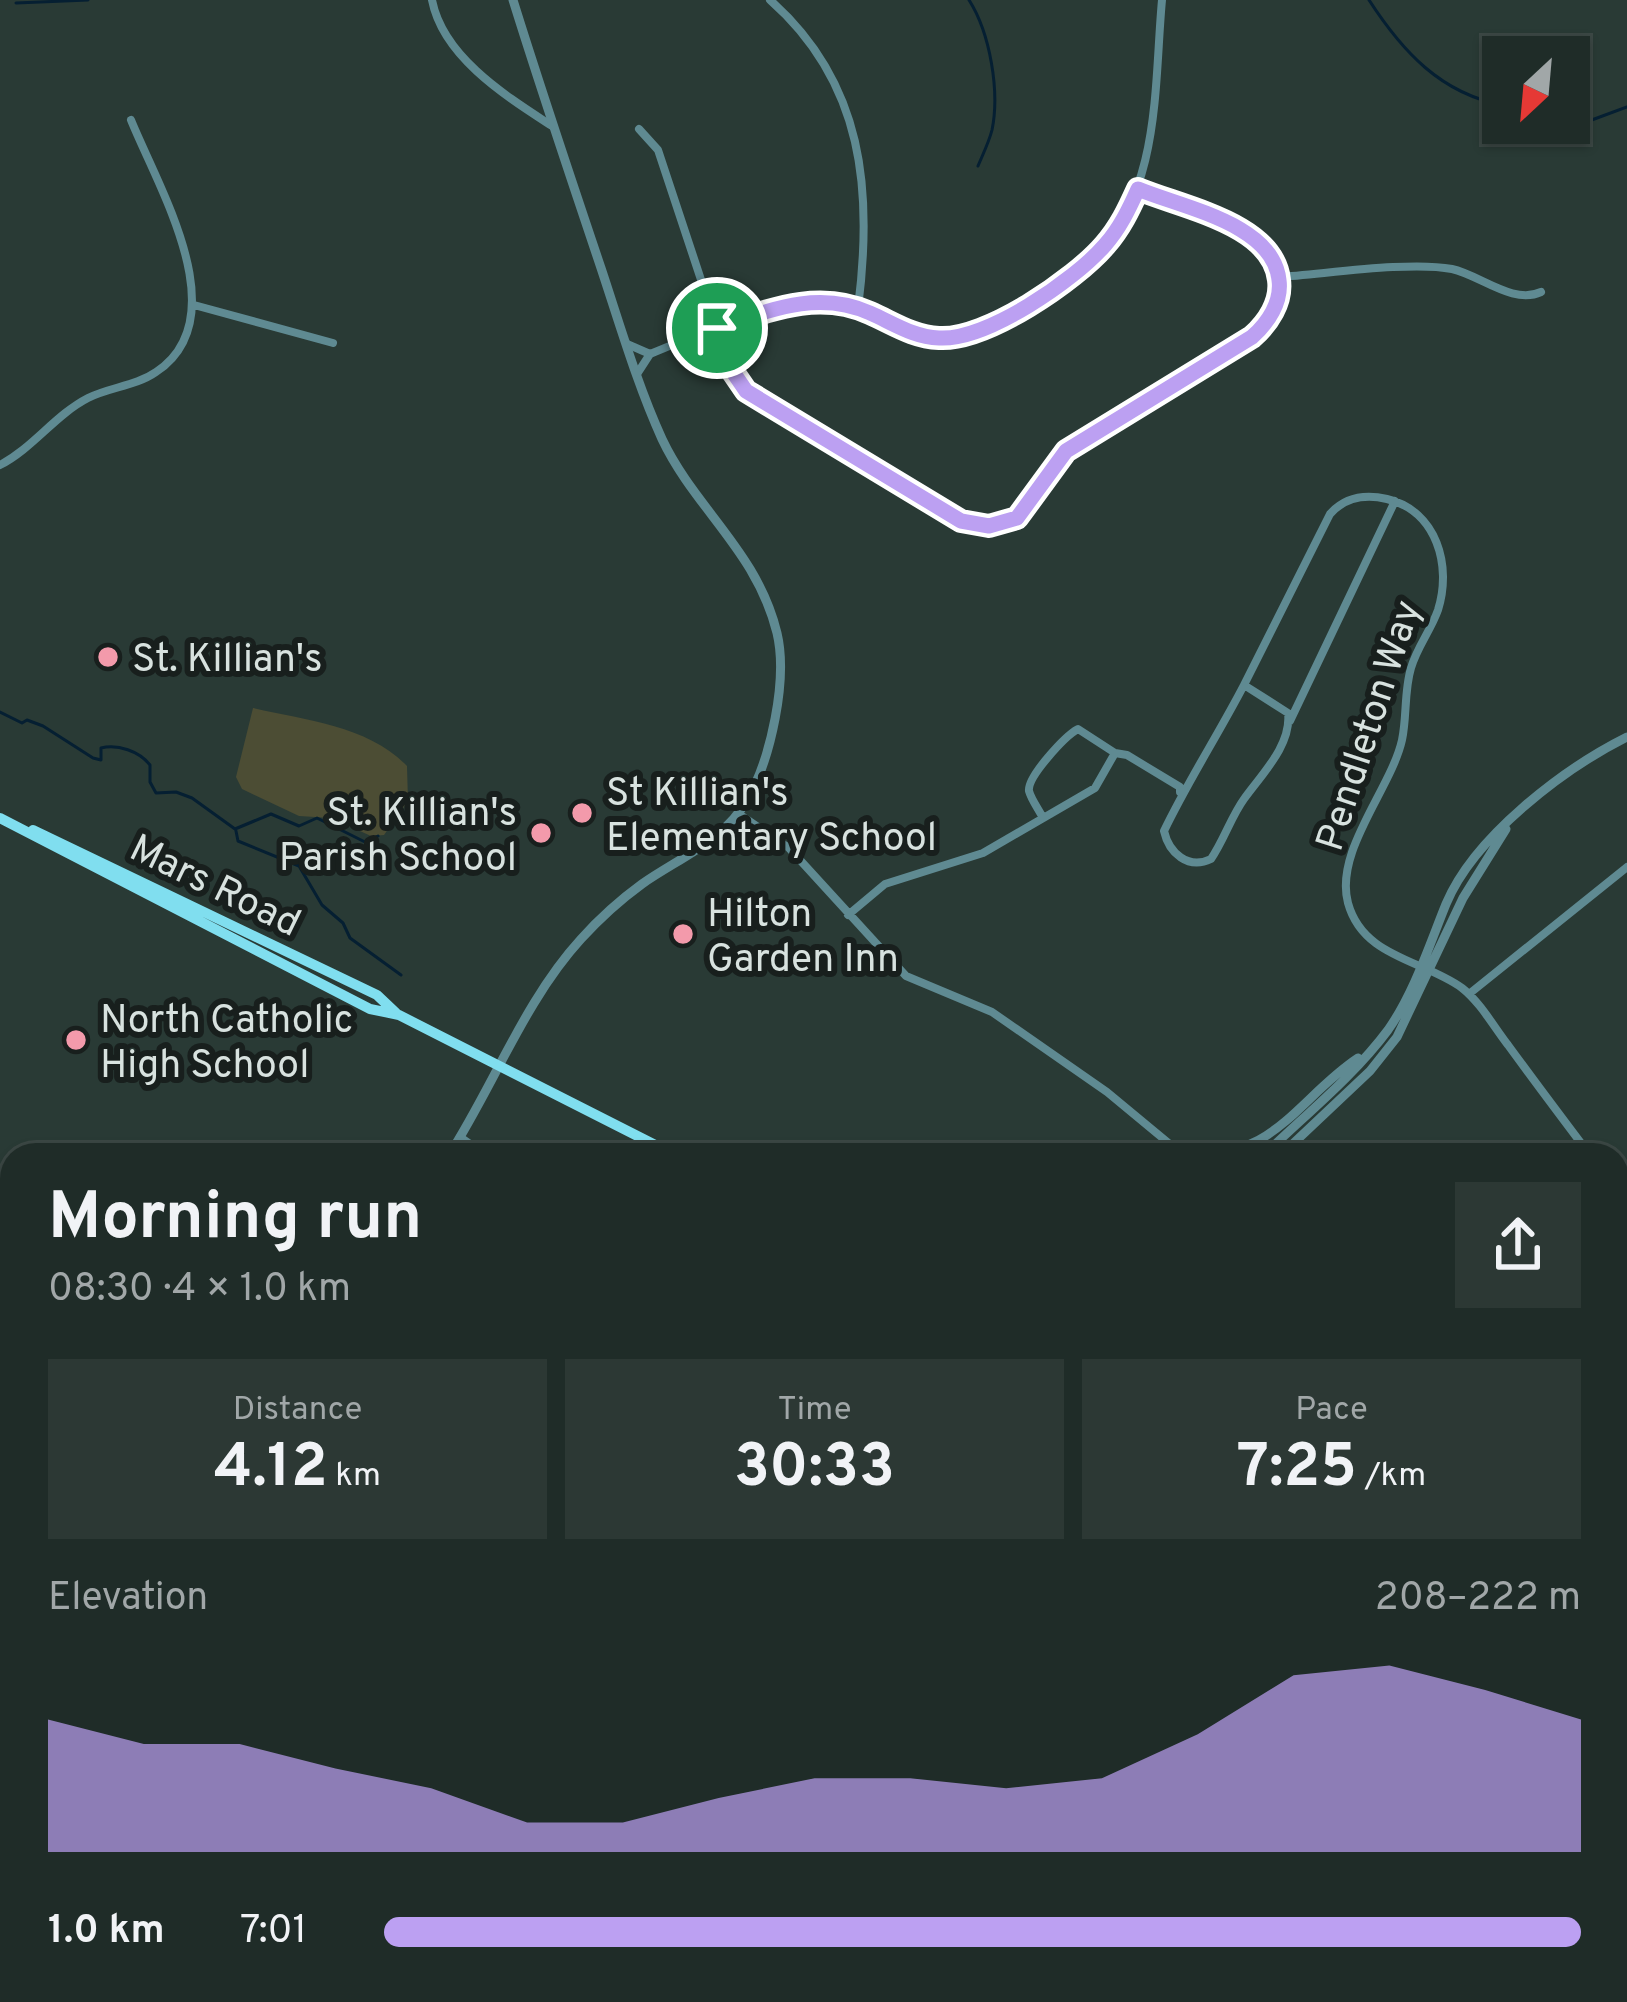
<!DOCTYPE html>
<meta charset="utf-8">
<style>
:root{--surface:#1f2c28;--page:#2c3834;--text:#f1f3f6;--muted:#a1a7a8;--line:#3c4845;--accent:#bca0f2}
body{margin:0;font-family:Overpass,sans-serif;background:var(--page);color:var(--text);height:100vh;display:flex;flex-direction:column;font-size:45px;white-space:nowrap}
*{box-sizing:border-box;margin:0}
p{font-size:39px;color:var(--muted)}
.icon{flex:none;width:66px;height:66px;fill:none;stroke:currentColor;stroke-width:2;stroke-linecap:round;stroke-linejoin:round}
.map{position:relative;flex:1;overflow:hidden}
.panel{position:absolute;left:0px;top:1143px;width:1629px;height:861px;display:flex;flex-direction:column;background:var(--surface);border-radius:36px 36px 0 0;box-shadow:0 3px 9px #0004,0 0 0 3px var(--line)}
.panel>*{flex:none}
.needle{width:78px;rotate:206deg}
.tools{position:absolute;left:1482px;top:36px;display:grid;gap:24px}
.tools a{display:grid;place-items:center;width:108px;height:108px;border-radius:0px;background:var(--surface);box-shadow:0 3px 9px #0004,0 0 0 3px var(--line);font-size:60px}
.pin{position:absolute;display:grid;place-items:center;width:102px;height:102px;color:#fff;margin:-51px;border:6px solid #fff;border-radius:50%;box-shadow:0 3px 12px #0007}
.round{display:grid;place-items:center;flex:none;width:126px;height:126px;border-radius:0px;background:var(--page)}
.headline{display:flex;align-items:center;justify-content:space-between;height:204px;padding:0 48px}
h1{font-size:66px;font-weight:700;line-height:90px}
.figures{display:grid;grid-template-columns:repeat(3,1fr);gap:18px;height:204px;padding:12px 48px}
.figures div{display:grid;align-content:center;border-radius:0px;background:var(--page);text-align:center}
.figures b{font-size:60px;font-weight:700}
.figures small{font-size:33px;font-weight:400}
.figures p{font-size:33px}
.chart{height:336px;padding:24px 48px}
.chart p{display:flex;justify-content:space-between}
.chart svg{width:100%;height:216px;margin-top:12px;fill:var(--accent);opacity:.7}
ul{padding:0 48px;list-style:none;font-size:39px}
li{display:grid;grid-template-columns:192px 144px 1fr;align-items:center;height:90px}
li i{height:30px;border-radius:15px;background:var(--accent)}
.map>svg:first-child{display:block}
.green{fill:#4c4d34}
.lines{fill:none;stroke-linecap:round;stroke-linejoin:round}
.stream{stroke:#051f32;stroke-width:3}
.minor{stroke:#5f8a92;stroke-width:8}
.tertiary{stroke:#5f8a92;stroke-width:9}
.primary{stroke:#80deef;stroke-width:10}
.route-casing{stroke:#fff;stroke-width:24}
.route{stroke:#bca0f2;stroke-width:15}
.poi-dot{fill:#f39aab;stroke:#181f1d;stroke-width:4.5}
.labels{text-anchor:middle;stroke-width:12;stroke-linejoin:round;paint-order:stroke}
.poi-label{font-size:39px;fill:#d8e2df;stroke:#181f1d;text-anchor:start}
.street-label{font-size:39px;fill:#d8e2df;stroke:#181f1d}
</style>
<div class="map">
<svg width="1627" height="2002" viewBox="0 0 1627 2002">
<rect width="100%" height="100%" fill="#293a35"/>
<path class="green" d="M 253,708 C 305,720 369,726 407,766 L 408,801 L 384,835 L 371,836 L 331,818 L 299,816 L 242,789 L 236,777 Z"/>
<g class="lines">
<path class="stream" d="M 969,0 C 990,33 1000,91 992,130 C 989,142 983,154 978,166
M 1369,0 C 1402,51 1441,94 1503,105
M 16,3 L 88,0
M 1569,119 L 1589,121 L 1627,107
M 0,712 L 22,723 L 27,720 L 43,726 L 93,758 L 101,760 L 101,748 C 118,744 139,751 150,765 L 150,782 L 156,793 L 176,792 L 192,798 L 235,829 L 271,814 L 299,826 L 317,818 L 365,842 L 378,836
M 236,831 L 238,841 L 299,866 L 322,905 L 343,923 L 350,938 L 401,975"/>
<path class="minor" d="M 432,0 C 443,57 506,96 552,126
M 770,0 C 864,83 873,191 858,308
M 639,129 L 658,150 L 717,328 L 741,385 L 951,516 L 980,526 L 1010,522 L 1023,510 L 1066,451 L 1252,337 C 1268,323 1282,302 1279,280 C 1273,224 1184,208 1138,189
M 1279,277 C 1326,274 1409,261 1452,269 C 1480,275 1513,305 1541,292
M 194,305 L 333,343
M 627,344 L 650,354 L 637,374
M 650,354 C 711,330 784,290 850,306 C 883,314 909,339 944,339 C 980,339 1005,319 1034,300 C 1054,287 1076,274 1093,258 C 1161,192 1154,87 1162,0
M 0,465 C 33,448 55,415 88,398 C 110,387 136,386 156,372 C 238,318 158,187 131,120
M 1244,685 C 1218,735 1188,781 1164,831 C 1169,853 1188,870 1211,859 C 1224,840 1231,817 1244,799 C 1261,775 1292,745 1288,713 L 1244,685 L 1330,514 C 1345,497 1365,494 1387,499 C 1437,511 1452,566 1438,610 C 1431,630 1417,647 1411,668 C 1404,691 1407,717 1402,740 C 1391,789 1334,851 1348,903 C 1363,958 1424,960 1462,988 C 1480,1002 1494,1027 1508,1045 C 1535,1082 1562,1118 1590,1155
M 1290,721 L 1395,501
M 739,814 L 789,848 L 906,976 L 992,1012 L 1107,1092 L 1183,1155
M 1043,818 C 1039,810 1031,799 1029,791 C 1027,777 1065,736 1078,729 L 1115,753
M 848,915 L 885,884 L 983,853 L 1095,788 L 1115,753 L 1127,755 L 1180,787 L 1180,792
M 1469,994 L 1627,867
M 460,1137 L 483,1153
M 454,1155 L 484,1154
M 1617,1191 L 1627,1204
M 1617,1399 L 1627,1403
M 0,1529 L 12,1534
M 0,1807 L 12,1812
M 1617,1812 L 1627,1817
M 815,2002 L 818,1992"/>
<path class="tertiary" d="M 1189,1151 C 1271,1164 1299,1097 1358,1058
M 449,1155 C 494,1085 525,1000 581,939 C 600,918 620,900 642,884 C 679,858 724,841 747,800 C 771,759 788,679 777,633 C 757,551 695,509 662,439 C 637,384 620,325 601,268 C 571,179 541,90 513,0
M 1264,1155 C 1305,1115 1353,1077 1388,1030 C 1414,993 1429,946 1446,904 C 1474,837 1563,769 1627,737
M 1281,1155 L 1370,1071 L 1397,1037 L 1463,898 L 1506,829
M 0,1957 L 12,1946
M 862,1992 L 885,2002"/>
<path class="primary" d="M 0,818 L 370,1009 L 399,1015 L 675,1155
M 33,830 L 377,995 L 396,1013
M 1617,1619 L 1627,1625
M 1617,1641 L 1627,1646"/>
</g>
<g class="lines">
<defs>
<path id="route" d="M 1138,189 C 1184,208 1273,224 1279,280 C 1282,302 1268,323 1252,337 L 1066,451 L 1017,518 L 989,526 L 961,521 L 746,391 L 733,372 L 717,328 C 768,311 817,289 870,313 C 893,323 913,337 939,338 C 986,341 1075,280 1105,245 C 1120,228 1129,209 1138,189 Z"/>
</defs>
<use href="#route" class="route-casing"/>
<use href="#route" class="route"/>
</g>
<g class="poi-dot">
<circle cx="108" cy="657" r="12"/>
<circle cx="582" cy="813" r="12"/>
<circle cx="541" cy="833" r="12"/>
<circle cx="683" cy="934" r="12"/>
<circle cx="76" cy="1040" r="12"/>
</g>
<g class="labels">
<g class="poi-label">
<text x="132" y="671">St. Killian's</text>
<text x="606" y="805">St Killian's<tspan x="606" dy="45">Elementary School</tspan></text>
<text x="517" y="825" text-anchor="end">St. Killian's<tspan x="517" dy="45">Parish School</tspan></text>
<text x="707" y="926">Hilton<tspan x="707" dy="45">Garden Inn</tspan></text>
<text x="100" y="1032">North Catholic<tspan x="100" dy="45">High School</tspan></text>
</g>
<g class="street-label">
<text transform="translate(1367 725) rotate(-72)" y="14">Pendleton Way</text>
<text transform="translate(216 884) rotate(26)" y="14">Mars Road</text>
</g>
</g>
</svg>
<div class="tools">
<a><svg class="needle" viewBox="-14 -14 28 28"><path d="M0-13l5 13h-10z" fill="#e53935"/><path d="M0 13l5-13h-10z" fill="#a1a7a8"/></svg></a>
</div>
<div class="pin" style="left:717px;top:328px;background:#1e9e55"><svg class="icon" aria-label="arrive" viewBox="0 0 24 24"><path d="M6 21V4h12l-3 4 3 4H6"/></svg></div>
<section class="panel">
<div class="headline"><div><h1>Morning run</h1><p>08:30 · 4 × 1.0 km</p></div><a class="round"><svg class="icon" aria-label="share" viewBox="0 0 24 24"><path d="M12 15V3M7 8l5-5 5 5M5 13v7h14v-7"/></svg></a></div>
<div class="figures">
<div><p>Distance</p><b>4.12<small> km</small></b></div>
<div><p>Time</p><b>30:33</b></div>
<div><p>Pace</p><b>7:25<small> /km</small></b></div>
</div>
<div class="chart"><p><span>Elevation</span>208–222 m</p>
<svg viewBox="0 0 160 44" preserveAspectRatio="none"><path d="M0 44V17L10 22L20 22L30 27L40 31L50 38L60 38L70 33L80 29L90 29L100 31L110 29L120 20L130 8L140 6L150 11L160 17V44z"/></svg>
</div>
<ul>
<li><b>1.0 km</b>7:01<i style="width:100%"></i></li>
</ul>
</section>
</div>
